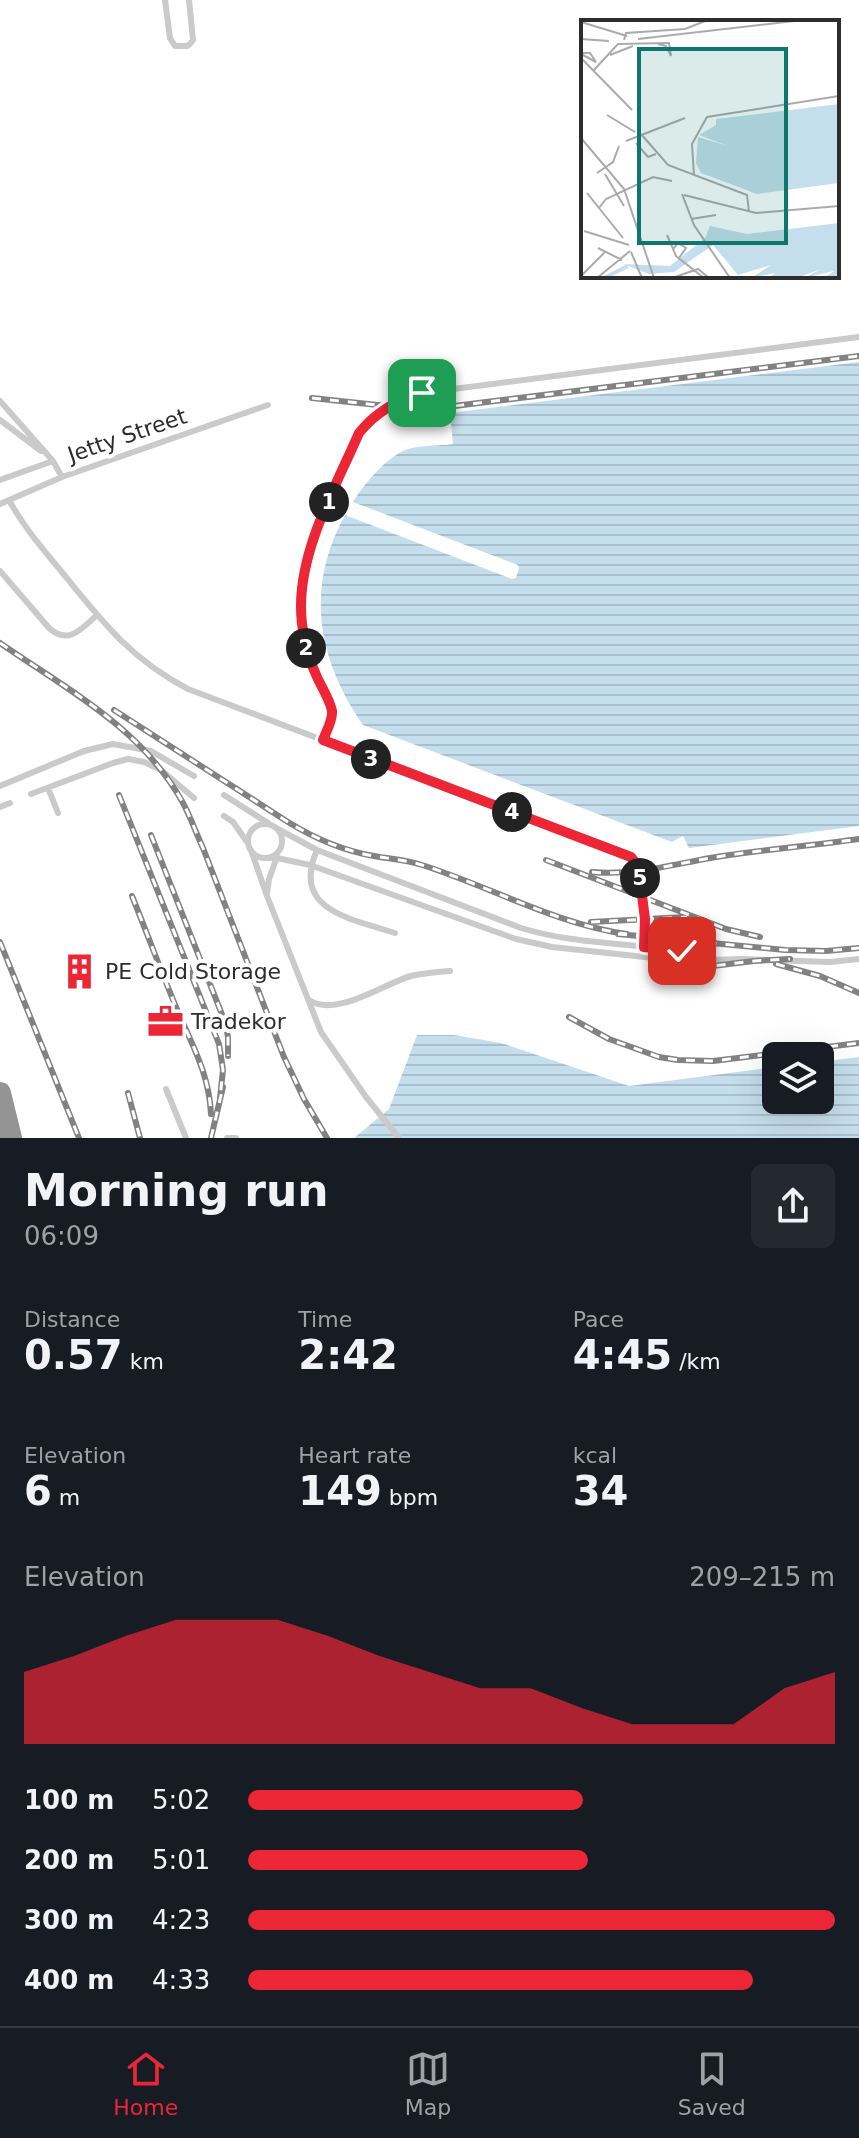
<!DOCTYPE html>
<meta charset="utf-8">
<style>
:root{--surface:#171b24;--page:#242831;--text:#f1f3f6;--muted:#9ea1a6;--line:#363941;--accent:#ed2636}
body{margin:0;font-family:"DejaVu Sans",sans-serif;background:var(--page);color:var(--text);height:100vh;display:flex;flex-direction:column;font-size:30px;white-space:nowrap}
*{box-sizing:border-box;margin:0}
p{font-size:26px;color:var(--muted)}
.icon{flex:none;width:44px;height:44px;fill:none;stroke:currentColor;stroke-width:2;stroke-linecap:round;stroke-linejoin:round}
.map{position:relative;height:1138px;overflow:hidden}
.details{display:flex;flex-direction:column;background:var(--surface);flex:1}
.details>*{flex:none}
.controls{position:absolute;left:762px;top:1042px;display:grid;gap:16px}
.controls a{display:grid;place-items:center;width:72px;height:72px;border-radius:12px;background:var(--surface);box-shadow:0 8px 32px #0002;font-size:40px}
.pin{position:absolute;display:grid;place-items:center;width:68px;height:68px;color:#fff;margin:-34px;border-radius:16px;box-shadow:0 4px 12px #0006}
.km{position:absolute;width:40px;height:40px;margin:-20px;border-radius:50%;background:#222;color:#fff;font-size:22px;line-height:40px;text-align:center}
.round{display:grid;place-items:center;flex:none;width:84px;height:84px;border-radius:12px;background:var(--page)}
.head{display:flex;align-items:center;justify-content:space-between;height:136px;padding:0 24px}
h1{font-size:44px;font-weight:600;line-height:60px}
.figures{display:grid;grid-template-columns:repeat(3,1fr);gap:12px;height:136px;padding:8px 24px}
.figures div{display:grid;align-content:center}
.figures b{font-size:40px;font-weight:600}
.figures small{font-size:22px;font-weight:400}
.figures p{font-size:22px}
.chart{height:224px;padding:16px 24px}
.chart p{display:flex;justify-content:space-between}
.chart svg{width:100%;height:144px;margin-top:8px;fill:var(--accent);opacity:.7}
ul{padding:0 24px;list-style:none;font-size:26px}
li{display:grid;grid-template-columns:128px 96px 1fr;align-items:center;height:60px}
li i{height:20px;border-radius:10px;background:var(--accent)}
.menu{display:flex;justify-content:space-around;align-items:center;height:112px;border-top:2px solid var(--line);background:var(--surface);font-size:22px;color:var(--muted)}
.menu a{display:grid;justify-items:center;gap:4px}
.menu .active{color:var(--accent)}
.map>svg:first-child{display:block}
.water{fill:url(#water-rules)}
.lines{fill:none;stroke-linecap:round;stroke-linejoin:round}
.service{stroke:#cacaca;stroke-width:6}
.motorway{stroke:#949494;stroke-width:22}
.rail-casing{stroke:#828282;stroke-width:6}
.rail{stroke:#fff;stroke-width:3;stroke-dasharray:9;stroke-linecap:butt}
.route-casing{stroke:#fff;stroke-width:16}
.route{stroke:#ed2636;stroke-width:10}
.labels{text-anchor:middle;stroke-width:8;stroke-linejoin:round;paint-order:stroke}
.street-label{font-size:22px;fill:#2d2d2d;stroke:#fff}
.poi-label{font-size:22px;fill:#2d2d2d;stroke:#fff;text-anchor:start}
.inset-river{fill:none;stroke:#c5deed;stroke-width:4}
.inset-road{fill:none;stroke:#ababab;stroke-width:2}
.view{fill:#0f766e;fill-opacity:0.15;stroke:#0f766e;stroke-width:4}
.inset-edge{fill:none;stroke:#2d2d2d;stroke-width:4}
</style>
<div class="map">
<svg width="859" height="1138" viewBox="0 0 859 1138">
<defs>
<pattern id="water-rules" width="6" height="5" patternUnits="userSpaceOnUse" patternTransform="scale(2)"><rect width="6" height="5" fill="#c5deed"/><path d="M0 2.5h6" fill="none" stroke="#aabfcc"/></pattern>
</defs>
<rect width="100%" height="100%" fill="#fff"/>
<path class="water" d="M 859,362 L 859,826 L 689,848 L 683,836 L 672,842 L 363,725 C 317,658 305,588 345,515 L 512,579 L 516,578 L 519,568 L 518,565 L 353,502 C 364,484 387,456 408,449 C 422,445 439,446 453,444 L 450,413 Z
M 417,1035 L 454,1035 L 501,1043 L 629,1086 L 776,1067 L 776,1100 L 820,1100 L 820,1062 L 859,1057 L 859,1138 L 354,1138 L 389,1109 Z"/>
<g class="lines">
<path class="service" d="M 165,0 L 170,38 L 175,46 L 187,46 L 190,44 L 193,40 L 189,0
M 0,401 L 53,461 L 62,477
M 0,420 L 41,451
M 0,480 L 53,461
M 9,500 C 23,526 42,548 61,571 C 101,620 130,659 188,689 L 631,857 C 648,874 645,933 642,957
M 0,504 L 62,477 L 268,405
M 0,571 L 49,628 C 69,646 82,628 97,615
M 323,740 L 332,713 L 307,649 L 301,606 L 302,580 L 317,528 L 359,433 C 375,413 398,399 422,393 L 859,337
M 0,786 L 84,751 L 113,744 L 151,751 L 194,776
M 48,788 L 58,813
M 31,794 L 113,763 L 128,759 L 144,762 L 161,770 L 194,798
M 224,795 L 268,823
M 0,807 L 10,803
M 224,816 L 233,822 L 247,842
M248 841a17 17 0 1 1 34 0a17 17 0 1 1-34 0Z
M 276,828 L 317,850 L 521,928 C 583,947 644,941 706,957
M 251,850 L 267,896 L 321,1032 L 366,1097 L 399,1138
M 317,850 C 290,911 353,919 395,933
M 265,858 L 277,858 L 310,865 L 516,939 L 552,947 L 682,961 L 742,959 L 830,962 L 859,959
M 267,893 L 269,879 L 277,857
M 309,1000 C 336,1018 383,984 411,976 C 424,973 437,972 450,971
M 166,1089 L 186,1138
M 227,1138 L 236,1138"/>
<path class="motorway" d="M 0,1093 L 11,1138"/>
<defs>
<path id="rail" d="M 312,398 L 415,409 L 438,408 L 859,356
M 0,643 C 68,690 142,728 183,803 C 191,818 196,833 203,848 L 284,1057 L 304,1099 L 327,1138
M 114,710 L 288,822 C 314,838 344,851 374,856 C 390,859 407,860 422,865 C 489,886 558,925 627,934
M 119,795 L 219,1044 L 223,1070 L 220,1098
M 151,835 L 225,1022 L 228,1037 L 228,1056
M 546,860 L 726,929 L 760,937
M 592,872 C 631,876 671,865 710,858 C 759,850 809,846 859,839
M 132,896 C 147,933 161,971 176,1007 C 192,1045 209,1073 211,1114
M 591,922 L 687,917
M 618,934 L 785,950 L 826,951 L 859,948
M 0,942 L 79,1138
M 776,964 L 820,976 L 859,993
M 663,972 L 754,961 L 790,959
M 569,1017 L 609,1039 L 659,1057 L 678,1060 L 713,1061 L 859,1043
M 128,1093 L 140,1138
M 211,1138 L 223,1087"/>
</defs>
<use href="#rail" class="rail-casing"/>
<use href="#rail" class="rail"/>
</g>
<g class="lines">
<defs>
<path id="route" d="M 422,393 C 398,399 375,413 359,433 C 336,486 301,547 301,606 C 301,631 307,655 317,677 C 322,688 330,700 332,711 C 333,720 326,732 323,740 L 631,857 L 637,865 L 639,872 L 645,919 L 644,947 L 682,951"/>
</defs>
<use href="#route" class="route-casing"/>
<use href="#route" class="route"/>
</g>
<defs>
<symbol id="building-bare" viewBox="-9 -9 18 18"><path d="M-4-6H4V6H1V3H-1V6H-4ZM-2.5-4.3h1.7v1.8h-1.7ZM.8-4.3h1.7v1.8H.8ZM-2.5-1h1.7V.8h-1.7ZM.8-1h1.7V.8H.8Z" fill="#ed2636" stroke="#fff" stroke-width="2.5" paint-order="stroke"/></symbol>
<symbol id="office-bare" viewBox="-9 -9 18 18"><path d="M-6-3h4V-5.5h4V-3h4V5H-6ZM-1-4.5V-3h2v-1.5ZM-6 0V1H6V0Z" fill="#ed2636" stroke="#fff" stroke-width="2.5" paint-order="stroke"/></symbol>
</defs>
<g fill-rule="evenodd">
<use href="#building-bare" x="54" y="946" width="51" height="51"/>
<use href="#office-bare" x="140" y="996" width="51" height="51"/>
</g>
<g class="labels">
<g class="street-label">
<text transform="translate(127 435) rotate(-19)" y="8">Jetty Street</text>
</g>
<g class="poi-label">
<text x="105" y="979">PE Cold Storage</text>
<text x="191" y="1029">Tradekor</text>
</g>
</g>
<g transform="translate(581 20)">
<rect width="258" height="258" fill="#fff"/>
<path d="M 258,84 L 258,163 L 176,174 L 120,153 L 115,143 L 117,117 L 147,126 L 118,115 L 135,105 L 135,99 ZM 258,203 L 258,258 L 243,258 L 253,251 L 223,258 L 240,249 L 216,258 L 188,258 L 194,253 L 170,258 L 190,245 L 157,255 L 132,225 L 93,252 L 68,254 L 42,244 L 89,246 L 124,218 L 129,206 L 166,214 Z" fill="#c5deed"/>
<path class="inset-river" d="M 23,258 L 47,246"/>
<path class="inset-road" d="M 0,2 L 46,16M 0,19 L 28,21M 57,19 L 222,0M 43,20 L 45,13 L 104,9 L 127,0M 0,33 L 9,33 L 15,42 L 0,34M 29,35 L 52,26M 0,38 L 51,90M 12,51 L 37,24 L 88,23 L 90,36 L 85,26 L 77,24M 26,95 L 54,112M 60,114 L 87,145 L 166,175 L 168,192M 0,118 L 43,169 L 73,258M 45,121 L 104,98M 55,123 L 67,137 L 75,134M 16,153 L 32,142 L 38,126M 24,154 L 43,186M 113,155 L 111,124 L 126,97 L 258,76M 6,173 L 42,218M 101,174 L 113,205 L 149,258M 103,175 L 175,193 L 258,186M 18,188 L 25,179 L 72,157 L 91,161M 110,199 L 135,195M 3,211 L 48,225M 86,215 L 95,236 L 123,258M 17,228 L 41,240M 92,229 L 97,223 L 105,228 L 98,238M 50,232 L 61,258M 0,256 L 25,231M 16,258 L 49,231M 91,258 L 117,249 L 128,258"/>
<path class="view" d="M 58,29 L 205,29 L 205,223 L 58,223 Z"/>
<rect width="258" height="258" class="inset-edge"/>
</g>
</svg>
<div class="controls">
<a><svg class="icon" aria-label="layers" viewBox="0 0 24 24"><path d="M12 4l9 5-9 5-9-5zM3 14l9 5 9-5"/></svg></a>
</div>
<div class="pin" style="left:422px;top:393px;background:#1e9e55"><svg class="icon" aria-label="arrive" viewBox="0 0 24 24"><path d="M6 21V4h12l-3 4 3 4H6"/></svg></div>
<div class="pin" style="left:682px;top:951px;background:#d93025"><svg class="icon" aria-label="check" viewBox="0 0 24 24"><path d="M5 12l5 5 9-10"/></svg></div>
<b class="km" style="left:329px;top:502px">1</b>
<b class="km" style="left:306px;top:648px">2</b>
<b class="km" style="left:371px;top:759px">3</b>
<b class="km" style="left:512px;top:812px">4</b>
<b class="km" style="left:640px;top:878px">5</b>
</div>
<section class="details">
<div class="head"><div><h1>Morning run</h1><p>06:09</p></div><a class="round"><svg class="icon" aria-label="share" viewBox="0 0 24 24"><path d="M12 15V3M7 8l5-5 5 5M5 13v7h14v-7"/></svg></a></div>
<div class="figures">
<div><p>Distance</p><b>0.57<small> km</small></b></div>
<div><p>Time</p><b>2:42</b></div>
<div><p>Pace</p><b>4:45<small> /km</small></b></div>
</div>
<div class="figures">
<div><p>Elevation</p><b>6<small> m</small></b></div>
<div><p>Heart rate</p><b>149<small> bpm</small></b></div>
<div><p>kcal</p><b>34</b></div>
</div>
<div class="chart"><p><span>Elevation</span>209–215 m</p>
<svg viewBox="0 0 160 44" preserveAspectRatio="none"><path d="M0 44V22L10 17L20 11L30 6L40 6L50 6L60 11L70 17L80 22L90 27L100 27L110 33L120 38L130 38L140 38L150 27L160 22V44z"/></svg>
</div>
<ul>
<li><b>100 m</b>5:02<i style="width:57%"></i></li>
<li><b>200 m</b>5:01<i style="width:58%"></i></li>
<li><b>300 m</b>4:23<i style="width:100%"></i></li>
<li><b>400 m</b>4:33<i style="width:86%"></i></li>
</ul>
</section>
<nav class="menu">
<a class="active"><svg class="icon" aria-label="home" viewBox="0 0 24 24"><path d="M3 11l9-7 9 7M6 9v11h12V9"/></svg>Home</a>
<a><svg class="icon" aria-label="map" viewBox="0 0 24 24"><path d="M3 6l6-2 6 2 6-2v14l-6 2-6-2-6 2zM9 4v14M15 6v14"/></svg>Map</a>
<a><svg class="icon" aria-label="saved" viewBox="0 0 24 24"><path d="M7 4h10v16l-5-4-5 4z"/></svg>Saved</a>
</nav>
